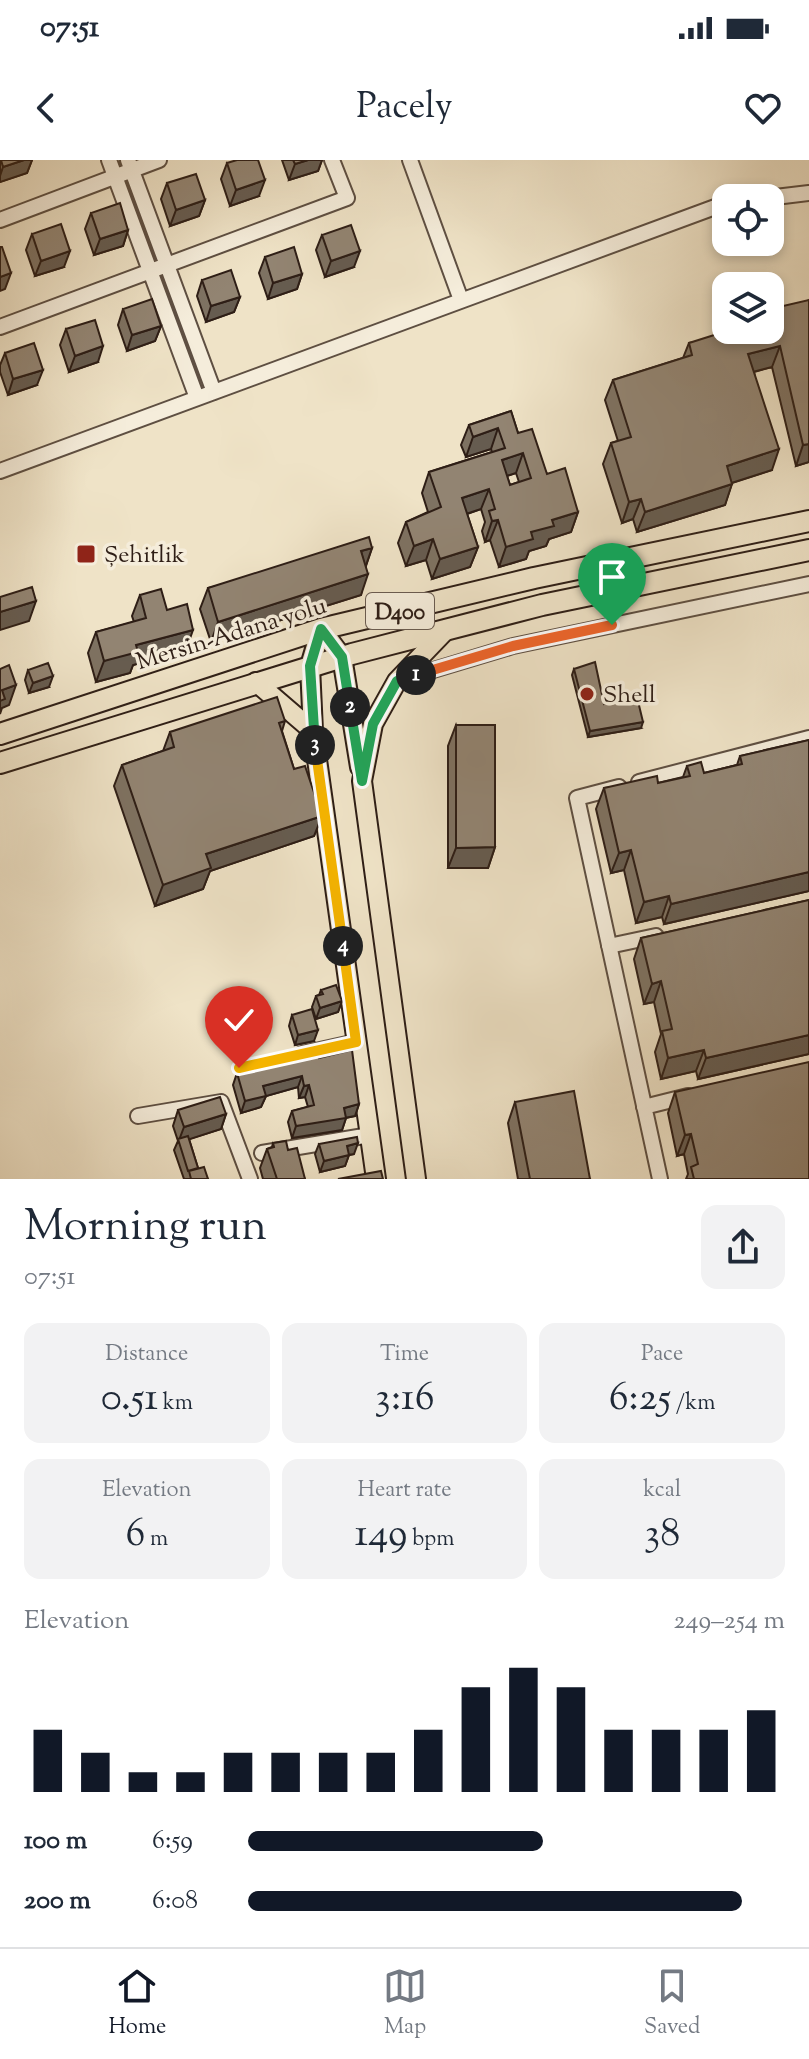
<!DOCTYPE html>
<meta charset="utf-8">
<style>
:root{--surface:#fff;--page:#f2f2f3;--text:#1f2937;--muted:#747a83;--line:#e0e1e3;--accent:#111827}
body{margin:0;font-family:"Sorts Mill Goudy",serif;background:var(--page);color:var(--text);height:100vh;display:flex;flex-direction:column;font-size:30px;white-space:nowrap}
*{box-sizing:border-box;margin:0}
p{font-size:26px;color:var(--muted)}
.icon{flex:none;width:44px;height:44px;fill:none;stroke:currentColor;stroke-width:2;stroke-linecap:round;stroke-linejoin:round}
.map{position:relative;height:1019px;overflow:hidden}
.panel{display:flex;flex-direction:column;background:var(--surface);flex:1}
.panel>*{flex:none}
.buttons{position:absolute;left:712px;top:24px;display:grid;gap:16px}
.buttons a{display:grid;place-items:center;width:72px;height:72px;border-radius:16px;background:var(--surface);box-shadow:0 4px 12px #0003;font-size:40px}
.pin{position:absolute;display:grid;place-items:center;width:68px;height:68px;color:#fff;margin:-82px -34px;border-radius:50% 50% 50% 0;rotate:-45deg;box-shadow:0 0 8px #0007}
.pin .icon{rotate:45deg}
.km{position:absolute;width:40px;height:40px;margin:-20px;border-radius:50%;background:#222;color:#fff;font-size:22px;line-height:40px;text-align:center}
.round{display:grid;place-items:center;flex:none;width:84px;height:84px;border-radius:16px;background:var(--page)}
.overview{display:flex;align-items:center;justify-content:space-between;height:136px;padding:0 24px}
h1{font-size:44px;font-weight:600;line-height:60px}
.figures{display:grid;grid-template-columns:repeat(3,1fr);gap:12px;height:136px;padding:8px 24px}
.figures div{display:grid;align-content:center;border-radius:16px;background:var(--page);text-align:center}
.figures b{font-size:40px;font-weight:600}
.figures small{font-size:22px;font-weight:400}
.figures p{font-size:22px}
.chart{height:224px;padding:16px 24px}
.chart p{display:flex;justify-content:space-between}
.chart svg{width:100%;height:144px;margin-top:8px;stroke:var(--accent);stroke-width:6}
ul{padding:0 24px;list-style:none;font-size:26px}
li{display:grid;grid-template-columns:128px 96px 1fr;align-items:center;height:60px}
li i{height:20px;border-radius:10px;background:var(--accent)}
.status{display:flex;justify-content:space-between;align-items:center;height:56px;padding:0 40px;background:var(--surface);direction:ltr}
.status svg{height:22px;fill:currentColor}
header{display:flex;justify-content:space-between;align-items:center;height:104px;padding:0 24px;background:var(--surface);font-size:36px;font-weight:600}
.dock{display:flex;justify-content:space-around;align-items:center;height:112px;border-top:2px solid var(--line);background:var(--surface);font-size:22px;color:var(--muted)}
.dock a{display:grid;justify-items:center;gap:4px}
.dock .on{color:var(--accent)}
.map>svg:first-child{display:block}
.lines{fill:none;stroke-linecap:round;stroke-linejoin:round}
.minor-casing{stroke:#5e4f42;stroke-width:18}
.major-casing{stroke:#2e1e16;stroke-width:22}
.highway-casing{stroke:#2e1e16;stroke-width:24}
.minor{stroke:#f5eddb;stroke-width:14}
.major{stroke:#efe3c7;stroke-width:18}
.highway{stroke:#efe3c7;stroke-width:20}
.wall{fill:#7e7262;stroke:#2e1e16;stroke-width:2;fill-rule:evenodd}
.shaded-wall{fill:#665c50;stroke:#2e1e16;stroke-width:2}
.building{fill:#928472;stroke:#2e1e16;stroke-width:2;fill-rule:evenodd}
.split-1-casing{stroke:#fff;stroke-width:16}
.split-2-casing{stroke:#fff;stroke-width:16}
.split-3-casing{stroke:#fff;stroke-width:16}
.split-4-casing{stroke:#fff;stroke-width:16}
.split-5-casing{stroke:#fff;stroke-width:16}
.split-1{stroke:#f0652b;stroke-width:10}
.split-2{stroke:#22a559;stroke-width:10}
.split-3{stroke:#22a559;stroke-width:10}
.split-4{stroke:#f5b400;stroke-width:10}
.split-5{stroke:#f5b400;stroke-width:10}
.poi-dot{fill:#8f2418;stroke:#f5eddb;stroke-width:3}
.labels{text-anchor:middle;stroke-width:7;stroke-linejoin:round;paint-order:stroke}
.shield{fill:#f5eddb;stroke:#6a5c51;stroke-width:2}
.shield-label{font-size:22px;font-weight:bold;fill:#2e1e16}
.poi-label{font-size:24px;fill:#2e1e16;stroke:#f5eddb;text-anchor:start}
.street-label{font-size:24px;fill:#2e1e16;stroke:#f5eddb}
</style>
<div class="status"><b>07:51</b><svg viewBox="0 0 49 12"><path d="M0 12V9h3v3zM5 12V6h3v6zM10 12V3h3v9zM15 12V0h3v12zM26 1h20v11H26zM47 4h2v5h-2z"/></svg></div>
<header><svg class="icon" aria-label="back" viewBox="0 0 24 24"><path d="M15 5l-7 7 7 7"/></svg>Pacely<svg class="icon" aria-label="heart" viewBox="0 0 24 24"><path d="M12 20l-8-8c-3-5 5-10 8-4 3-6 11-1 8 4z"/></svg></header>
<div class="map">
<svg width="809" height="1019" viewBox="0 0 809 1019">
<rect width="100%" height="100%" fill="#efe3c7"/>
<filter id="stains"><feTurbulence type="fractalNoise" baseFrequency=".0025" numOctaves="4"/><feColorMatrix values="0 0 0 0 .2 0 0 0 0 .09 0 0 0 0 .02 0 0 0 .5 -.17"/></filter>
<radialGradient id="worn" r=".72"><stop offset=".6" stop-color="#630" stop-opacity="0"/><stop offset="1" stop-color="#630" stop-opacity=".3"/></radialGradient>
<g class="lines">
<defs>
<path id="minor" d="M 109,0 L 197,238
M 128,0 L 214,232
M 410,0 L 461,140
M 767,38 L 809,33
M 0,60 L 159,0
M 0,167 L 347,38 L 332,0
M 0,311 L 726,43
M 397,521 L 513,486 L 809,424
M 639,622 L 809,578
M 619,627 L 577,638 L 660,1019
M 609,786 L 656,776
M 302,894 L 356,882
M 644,947 L 688,936
M 138,956 L 221,942 L 250,1019
M 262,993 L 370,975"/>
<path id="major" d="M 321,469 L 342,497 L 360,607
M 256,522 L 313,571 L 376,1019
M 313,571 L 310,506 L 321,469
M 416,1019 L 362,621 L 373,564 L 397,521 L 447,469"/>
<path id="highway" d="M 0,574 L 321,469 L 534,418 L 809,361
M 0,603 L 352,494 L 542,445 L 809,390"/>
</defs>
<use href="#minor" class="minor-casing"/>
<use href="#major" class="major-casing"/>
<use href="#highway" class="highway-casing"/>
<use href="#minor" class="minor"/>
<use href="#major" class="major"/>
<use href="#highway" class="highway"/>
</g>
<path class="wall" d="M 0,0 L 32,0 L 27,13 L 0,22 Z
M 282,0 L 322,0 L 318,11 L 289,20 Z
M 227,3 L 259,36 L 230,46 L 221,19 Z
M 167,23 L 205,40 L 199,56 L 170,66 L 161,39 Z
M 91,53 L 128,70 L 123,86 L 94,95 L 85,69 Z
M 32,74 L 64,107 L 35,116 L 26,90 Z
M 322,75 L 354,107 L 325,117 L 316,90 Z
M 265,97 L 302,114 L 297,129 L 268,139 L 259,113 Z
M 202,120 L 240,137 L 234,152 L 206,162 L 197,136 Z
M 809,140 L 809,302 L 796,306 L 772,207 L 754,212 L 772,310 L 732,323 L 725,345 L 637,372 L 633,359 L 622,363 L 603,304 L 611,283 L 618,281 L 605,240 L 613,220 L 683,198 L 689,183 L 770,170 Z
M 123,149 L 161,166 L 155,181 L 127,191 L 118,165 Z
M 66,169 L 98,202 L 69,212 L 60,185 Z
M 5,193 L 37,225 L 8,235 L 0,212 L 0,205 Z
M 511,251 L 518,273 L 547,314 L 578,352 L 571,372 L 549,379 L 546,386 L 529,391 L 526,399 L 499,407 L 490,380 L 485,382 L 482,371 L 485,362 L 481,349 L 467,354 L 478,387 L 470,407 L 432,419 L 426,400 L 406,406 L 398,383 L 406,362 L 428,352 L 422,333 L 429,312 L 492,292 L 491,289 L 466,297 L 461,285 L 469,265 ZM 516,313 L 519,322 L 510,325 L 507,316 Z
M 372,388 L 366,406 L 361,435 L 211,482 L 200,449 L 208,428 Z
M 140,435 L 167,450 L 186,490 L 133,505 L 130,513 L 96,522 L 88,493 L 96,472 L 134,462 L 132,456 Z
M 574,509 L 604,544 L 641,568 L 588,577 L 572,515 Z
M 28,510 L 49,527 L 29,533 L 25,520 Z
M 285,561 L 282,571 L 294,609 L 322,656 L 314,676 L 210,711 L 203,729 L 155,746 L 114,626 L 122,605 L 163,591 L 170,572 Z
M 456,565 L 495,687 L 488,708 L 448,708 L 448,586 Z
M 809,580 L 809,731 L 664,764 L 662,757 L 636,763 L 624,710 L 611,713 L 596,649 L 604,628 L 658,623 L 683,617 L 687,606 L 704,613 L 737,605 L 740,596 Z
M 809,740 L 809,894 L 698,919 L 696,911 L 661,919 L 655,892 L 661,874 L 654,842 L 644,844 L 634,799 L 641,778 Z
M 321,830 L 342,841 L 338,852 L 316,859 L 312,847 L 316,836 L 319,835 Z
M 292,855 L 314,881 L 295,885 L 289,866 Z
M 319,898 L 359,944 L 355,956 L 346,958 L 342,970 L 292,978 L 288,962 L 292,951 L 308,947 L 305,937 L 299,938 L 298,927 L 266,936 L 261,947 L 241,953 L 233,925 L 237,913 L 243,912 L 245,906 Z
M 675,932 L 809,1019 L 686,1019 L 688,1014 L 684,994 L 677,996 L 668,953 Z
M 515,942 L 590,1019 L 518,1019 L 508,963 Z
M 178,950 L 226,954 L 221,969 L 189,979 L 198,1008 L 208,1019 L 184,1019 L 174,990 L 178,981 L 173,966 Z
M 273,983 L 288,990 L 305,1019 L 263,1019 L 260,1008 L 267,989 L 272,987 Z
M 319,984 L 354,994 L 349,995 L 345,1006 L 320,1012 L 315,994 Z"/>
<path class="shaded-wall" d="M 24,0 L 32,0 L 27,13 L 0,22 L 0,16 L 3,7 Z
M 308,0 L 322,0 L 318,11 L 289,20 L 295,4 Z
M 265,20 L 259,36 L 230,46 L 236,30 Z
M 205,40 L 199,56 L 170,66 L 176,50 Z
M 128,70 L 123,86 L 94,95 L 100,79 Z
M 70,91 L 64,107 L 35,116 L 41,101 Z
M 360,91 L 354,107 L 325,117 L 331,101 Z
M 11,113 L 5,129 L 0,131 L 0,117 Z
M 302,114 L 297,129 L 268,139 L 273,123 Z
M 240,137 L 234,152 L 206,162 L 211,146 Z
M 161,166 L 155,181 L 127,191 L 132,175 Z
M 103,186 L 98,202 L 69,212 L 75,196 Z
M 780,186 L 772,207 L 741,215 L 748,194 Z
M 43,210 L 37,225 L 8,235 L 13,219 Z
M 498,268 L 491,289 L 466,297 L 473,277 Z
M 809,284 L 809,302 L 796,306 L 803,285 Z
M 779,289 L 772,310 L 719,327 L 727,306 Z
M 523,293 L 516,313 L 494,320 L 502,300 Z
M 732,324 L 725,345 L 637,372 L 645,352 Z
M 489,329 L 481,349 L 454,358 L 462,338 Z
M 641,339 L 633,359 L 622,363 L 629,342 Z
M 578,352 L 571,372 L 549,379 L 546,386 L 529,391 L 526,399 L 499,407 L 506,387 L 552,360 Z
M 498,360 L 490,380 L 485,382 L 492,361 Z
M 433,379 L 426,400 L 406,406 L 414,386 Z
M 478,387 L 470,407 L 432,419 L 440,399 Z
M 372,388 L 365,408 L 361,391 Z
M 368,414 L 361,435 L 211,482 L 218,462 Z
M 36,441 L 29,461 L 0,470 L 0,452 Z
M 193,470 L 186,490 L 133,505 L 130,513 L 96,522 L 104,501 L 136,485 Z
M 53,516 L 49,527 L 29,533 L 33,523 Z
M 16,525 L 9,545 L 2,548 L 0,554 L 0,535 L 2,530 Z
M 643,562 L 641,568 L 588,577 L 590,571 Z
M 322,656 L 314,676 L 210,711 L 203,729 L 155,746 L 163,725 L 206,694 Z
M 495,687 L 488,708 L 448,708 L 456,688 Z
M 631,690 L 624,710 L 611,713 L 619,693 Z
M 809,712 L 809,731 L 664,764 L 671,744 Z
M 669,736 L 662,757 L 636,763 L 644,742 Z
M 661,821 L 654,842 L 644,844 L 652,824 Z
M 342,841 L 338,852 L 316,859 L 320,848 Z
M 318,870 L 314,881 L 295,885 L 298,875 Z
M 809,875 L 809,894 L 698,919 L 706,898 Z
M 704,890 L 696,911 L 661,919 L 668,898 Z
M 302,916 L 298,927 L 266,936 L 261,947 L 241,953 L 245,941 L 263,926 Z
M 309,925 L 305,937 L 299,938 L 304,926 Z
M 359,944 L 355,956 L 344,958 L 346,958 L 342,970 L 292,978 L 296,966 L 344,948 Z
M 226,954 L 221,969 L 178,983 L 184,967 Z
M 691,974 L 684,994 L 677,996 L 685,975 Z
M 358,983 L 354,994 L 343,996 L 347,986 Z
M 349,995 L 345,1006 L 320,1012 L 324,1001 Z"/>
<path class="building" d="M 1,0 L 24,0 L 3,7 Z
M 237,0 L 258,0 L 265,20 L 236,30 L 227,3 Z
M 293,0 L 308,0 L 295,4 Z
M 196,14 L 205,40 L 176,50 L 167,23 Z
M 120,43 L 128,70 L 100,79 L 91,53 Z
M 61,64 L 70,91 L 41,101 L 32,74 Z
M 351,65 L 360,91 L 331,101 L 322,75 Z
M 0,87 L 2,87 L 11,113 L 0,117 Z
M 294,87 L 302,114 L 273,123 L 265,97 Z
M 231,110 L 240,137 L 211,146 L 202,120 Z
M 152,139 L 161,166 L 132,175 L 123,149 Z
M 809,140 L 809,284 L 803,285 L 780,186 L 748,194 L 779,289 L 727,306 L 732,324 L 645,352 L 641,339 L 629,342 L 611,283 L 631,277 L 613,220 L 692,195 L 689,183 L 730,170 L 770,170 L 770,149 Z
M 95,160 L 103,186 L 75,196 L 66,169 Z
M 34,183 L 43,210 L 13,219 L 5,193 Z
M 511,251 L 518,273 L 532,269 L 547,314 L 565,308 L 578,352 L 552,360 L 554,366 L 531,372 L 533,379 L 506,387 L 498,360 L 492,361 L 489,351 L 495,349 L 489,329 L 462,338 L 478,387 L 440,399 L 433,379 L 414,386 L 406,362 L 441,347 L 429,312 L 505,288 L 498,268 L 473,277 L 469,265 ZM 523,293 L 531,318 L 510,325 L 502,300 Z
M 369,377 L 372,388 L 361,391 L 368,414 L 218,462 L 208,428 Z
M 32,427 L 36,441 L 0,452 L 0,437 Z
M 161,429 L 167,450 L 187,444 L 193,470 L 136,485 L 138,492 L 104,501 L 96,472 L 146,458 L 140,435 Z
M 595,502 L 604,544 L 637,537 L 643,562 L 590,571 L 574,509 Z
M 48,503 L 53,516 L 33,523 L 28,510 Z
M 9,505 L 16,525 L 2,530 L 5,539 L 0,541 L 0,509 Z
M 277,537 L 285,561 L 279,563 L 294,609 L 305,606 L 322,656 L 206,694 L 211,708 L 163,725 L 122,605 L 174,587 L 170,572 Z
M 456,565 L 495,565 L 495,687 L 456,688 Z
M 809,580 L 809,712 L 671,744 L 669,736 L 644,742 L 631,690 L 619,693 L 604,628 L 657,616 L 658,623 L 690,616 L 687,606 L 701,602 L 704,613 L 742,604 L 740,596 Z
M 809,740 L 809,875 L 706,898 L 704,890 L 668,898 L 662,871 L 672,869 L 661,821 L 652,824 L 641,778 Z
M 336,825 L 342,841 L 320,848 L 316,836 L 323,834 L 321,830 Z
M 312,849 L 318,870 L 298,875 L 292,855 Z
M 318,890 L 319,898 L 352,890 L 359,944 L 344,948 L 346,958 L 296,966 L 292,951 L 314,945 L 309,925 L 304,926 L 302,916 L 263,926 L 266,936 L 245,941 L 237,913 L 246,911 L 245,906 Z
M 809,902 L 809,1019 L 694,1019 L 691,1007 L 698,1004 L 691,974 L 685,975 L 675,932 Z
M 574,931 L 590,1019 L 530,1019 L 515,942 Z
M 220,937 L 226,954 L 184,967 L 178,950 Z
M 188,976 L 198,1008 L 188,1011 L 178,979 Z
M 357,977 L 358,983 L 347,986 L 349,995 L 324,1001 L 319,984 Z
M 286,981 L 288,990 L 297,988 L 305,1019 L 277,1019 L 267,989 L 274,987 L 273,983 Z
M 204,1007 L 208,1019 L 191,1019 L 189,1011 Z
M 381,1011 L 383,1019 L 338,1019 Z"/>
<g class="lines">
<defs>
<path id="split-1" d="M 416,515 L 513,486 L 612,465"/>
<path id="split-2" d="M 350,547 L 362,621 L 373,564 L 397,521 L 416,515"/>
<path id="split-3" d="M 315,585 L 310,506 L 321,469 L 342,497 L 350,547"/>
<path id="split-4" d="M 315,585 L 343,786"/>
<path id="split-5" d="M 239,908 L 356,882 L 343,786"/>
</defs>
<use href="#split-1" class="split-1-casing"/>
<use href="#split-2" class="split-2-casing"/>
<use href="#split-3" class="split-3-casing"/>
<use href="#split-4" class="split-4-casing"/>
<use href="#split-5" class="split-5-casing"/>
<use href="#split-1" class="split-1"/>
<use href="#split-2" class="split-2"/>
<use href="#split-3" class="split-3"/>
<use href="#split-4" class="split-4"/>
<use href="#split-5" class="split-5"/>
</g>
<g class="poi-dot">
<rect x="76" y="384" width="20" height="20" rx="4"/>
<circle cx="587" cy="534" r="8"/>
</g>
<g class="labels">
<rect class="shield" x="366" y="433" width="68" height="36" rx="6"/>
<g class="shield-label">
<text x="400" y="459">D400</text>
</g>
<g class="poi-label">
<text x="104" y="402">Şehitlik</text>
<text x="603" y="542">Shell</text>
</g>
<g class="street-label">
<text transform="translate(231 473) rotate(-17)" y="8">Mersin-Adana yolu</text>
</g>
</g>
<rect width="100%" height="100%" filter="url(#stains)"/>
<rect width="100%" height="100%" fill="url(#worn)"/>
</svg>
<div class="buttons">
<a><svg class="icon" aria-label="locate" viewBox="0 0 24 24"><circle cx="12" cy="12" r="6"/><path d="M12 2v4M12 18v4M2 12h4M18 12h4"/></svg></a>
<a><svg class="icon" aria-label="layers" viewBox="0 0 24 24"><path d="M12 4l9 5-9 5-9-5zM3 14l9 5 9-5"/></svg></a>
</div>
<div class="pin" style="left:612px;top:465px;background:#1e9e55"><svg class="icon" aria-label="arrive" viewBox="0 0 24 24"><path d="M6 21V4h12l-3 4 3 4H6"/></svg></div>
<div class="pin" style="left:239px;top:908px;background:#d93025"><svg class="icon" aria-label="check" viewBox="0 0 24 24"><path d="M5 12l5 5 9-10"/></svg></div>
<b class="km" style="left:416px;top:515px">1</b>
<b class="km" style="left:350px;top:547px">2</b>
<b class="km" style="left:315px;top:585px">3</b>
<b class="km" style="left:343px;top:786px">4</b>
</div>
<section class="panel">
<div class="overview"><div><h1>Morning run</h1><p>07:51</p></div><a class="round"><svg class="icon" aria-label="share" viewBox="0 0 24 24"><path d="M12 15V3M7 8l5-5 5 5M5 13v7h14v-7"/></svg></a></div>
<div class="figures">
<div><p>Distance</p><b>0.51<small> km</small></b></div>
<div><p>Time</p><b>3:16</b></div>
<div><p>Pace</p><b>6:25<small> /km</small></b></div>
</div>
<div class="figures">
<div><p>Elevation</p><b>6<small> m</small></b></div>
<div><p>Heart rate</p><b>149<small> bpm</small></b></div>
<div><p>kcal</p><b>38</b></div>
</div>
<div class="chart"><p><span>Elevation</span>249–254 m</p>
<svg viewBox="0 0 160 44" preserveAspectRatio="none"><path d="M5 44V25M15 44V32M25 44V38M35 44V38M45 44V32M55 44V32M65 44V32M75 44V32M85 44V25M95 44V12M105 44V6M115 44V12M125 44V25M135 44V25M145 44V25M155 44V19"/></svg>
</div>
<ul>
<li><b>100 m</b>6:59<i style="width:55%"></i></li>
<li><b>200 m</b>6:08<i style="width:92%"></i></li>
</ul>
</section>
<nav class="dock">
<a class="on"><svg class="icon" aria-label="home" viewBox="0 0 24 24"><path d="M3 11l9-7 9 7M6 9v11h12V9"/></svg>Home</a>
<a><svg class="icon" aria-label="map" viewBox="0 0 24 24"><path d="M3 6l6-2 6 2 6-2v14l-6 2-6-2-6 2zM9 4v14M15 6v14"/></svg>Map</a>
<a><svg class="icon" aria-label="saved" viewBox="0 0 24 24"><path d="M7 4h10v16l-5-4-5 4z"/></svg>Saved</a>
</nav>
